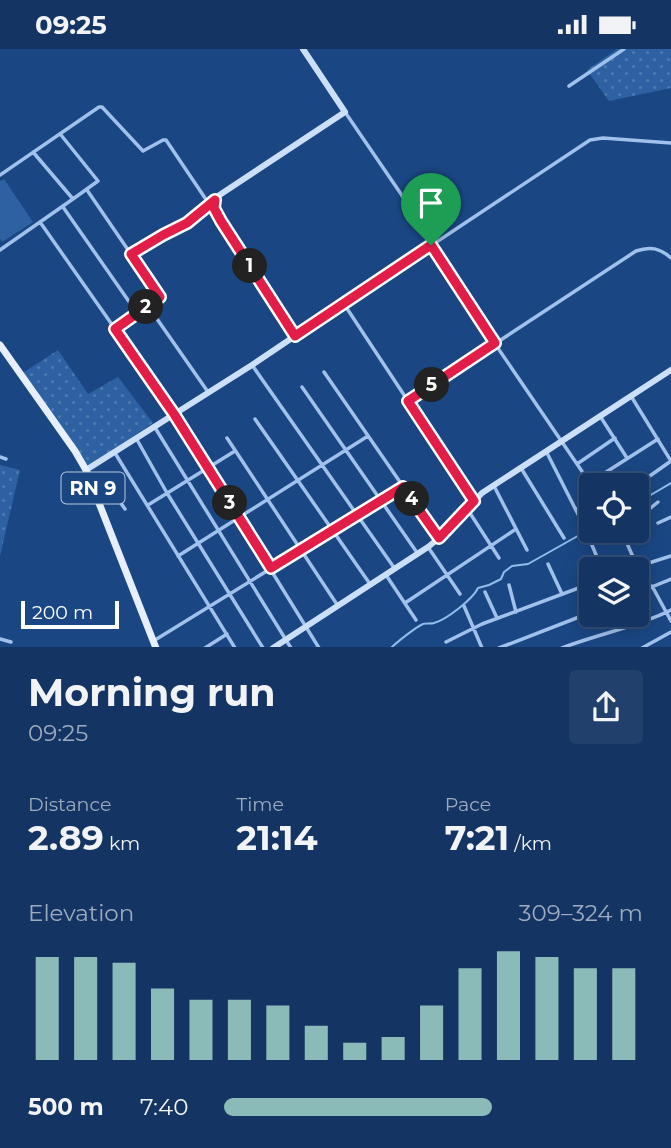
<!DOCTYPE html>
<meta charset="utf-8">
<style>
:root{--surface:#143563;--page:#21406c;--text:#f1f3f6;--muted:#9dabbe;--line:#335078;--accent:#8bbbb9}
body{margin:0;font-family:Montserrat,sans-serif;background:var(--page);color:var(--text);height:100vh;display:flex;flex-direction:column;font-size:26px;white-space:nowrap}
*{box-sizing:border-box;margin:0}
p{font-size:23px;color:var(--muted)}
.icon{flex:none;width:38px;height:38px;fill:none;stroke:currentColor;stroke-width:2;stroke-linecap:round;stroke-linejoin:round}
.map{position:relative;height:598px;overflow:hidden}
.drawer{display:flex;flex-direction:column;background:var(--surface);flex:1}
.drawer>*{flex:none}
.buttons{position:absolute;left:579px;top:424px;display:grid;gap:14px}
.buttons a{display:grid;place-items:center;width:70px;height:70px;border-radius:7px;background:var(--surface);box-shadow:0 4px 18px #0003,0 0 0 2px var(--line);font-size:35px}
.scale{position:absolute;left:21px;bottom:18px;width:98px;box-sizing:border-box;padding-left:7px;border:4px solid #fff;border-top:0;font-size:19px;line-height:24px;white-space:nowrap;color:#fff;-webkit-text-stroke:5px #1a4784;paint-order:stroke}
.pin{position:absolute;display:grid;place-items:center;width:60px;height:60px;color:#fff;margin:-72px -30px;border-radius:50% 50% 50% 0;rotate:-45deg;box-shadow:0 0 7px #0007}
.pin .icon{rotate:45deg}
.km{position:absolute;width:35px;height:35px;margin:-18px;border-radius:50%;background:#222;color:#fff;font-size:19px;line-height:35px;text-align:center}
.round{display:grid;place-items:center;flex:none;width:74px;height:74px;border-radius:7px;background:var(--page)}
.headline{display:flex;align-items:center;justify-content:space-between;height:119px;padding:0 28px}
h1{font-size:38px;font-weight:700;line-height:52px}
.figures{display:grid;grid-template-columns:repeat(3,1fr);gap:10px;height:119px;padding:7px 28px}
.figures div{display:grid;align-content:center}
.figures b{font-size:35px;font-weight:700}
.figures small{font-size:19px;font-weight:400}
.figures p{font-size:19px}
.chart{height:196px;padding:14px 28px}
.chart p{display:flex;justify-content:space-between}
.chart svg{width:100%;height:126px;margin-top:7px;stroke:var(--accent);stroke-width:6}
ul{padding:0 28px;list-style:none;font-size:23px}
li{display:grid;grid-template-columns:112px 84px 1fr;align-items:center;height:52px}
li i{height:18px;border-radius:9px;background:var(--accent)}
.status{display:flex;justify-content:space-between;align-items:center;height:49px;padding:0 35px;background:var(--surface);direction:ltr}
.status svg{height:19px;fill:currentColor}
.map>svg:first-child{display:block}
.grass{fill:url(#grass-dots)}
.park{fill:#2d61a2}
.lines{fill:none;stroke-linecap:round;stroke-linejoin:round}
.stream{stroke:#93bcee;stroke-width:2}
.street{stroke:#a0c1eb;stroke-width:3.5}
.secondary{stroke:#ccdff8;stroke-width:6}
.primary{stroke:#e5efff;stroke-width:7}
.route-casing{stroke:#fff;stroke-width:14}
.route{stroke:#e11d48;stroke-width:9}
.labels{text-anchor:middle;stroke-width:5;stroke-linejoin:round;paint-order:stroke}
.shield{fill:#1a4784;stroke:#bac8da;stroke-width:2}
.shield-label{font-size:19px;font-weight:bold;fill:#fff}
</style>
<div class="status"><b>09:25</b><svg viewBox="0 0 49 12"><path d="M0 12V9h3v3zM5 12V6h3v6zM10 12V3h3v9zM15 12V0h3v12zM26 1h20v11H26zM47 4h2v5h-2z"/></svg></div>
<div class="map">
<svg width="671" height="599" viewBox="0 0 671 599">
<defs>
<pattern id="grass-dots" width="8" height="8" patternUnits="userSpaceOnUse" patternTransform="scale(1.75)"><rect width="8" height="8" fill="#2d61a2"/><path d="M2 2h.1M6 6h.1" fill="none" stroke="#4c79b0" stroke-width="1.8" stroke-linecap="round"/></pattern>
</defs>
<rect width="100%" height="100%" fill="#1a4784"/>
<path class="grass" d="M 617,0 L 671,0 L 671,39 L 609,52 L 587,21 Z
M 58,301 L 88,345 L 118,328 L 153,374 L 89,417 L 85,414 L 21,325 Z
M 0,416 L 20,421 L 0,507 Z"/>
<path class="park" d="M 4,130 L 33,173 L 2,193 L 0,190 L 0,132 Z"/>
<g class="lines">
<path class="stream" d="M 637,454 L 671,434
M 391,599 C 397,593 416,578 423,575 C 424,574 432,575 434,574 C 446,571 473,550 478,539 L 489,536 L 501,530 L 504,523 L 512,517 L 528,515 L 592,479"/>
<path class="street" d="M 569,37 L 624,0
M 345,63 L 401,145 L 457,239 L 592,437
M 61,86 L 98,132 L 73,150
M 0,126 L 99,58 L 102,58 L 143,102 L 163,91 L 166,91 L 205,149 L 210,155 L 213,152
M 87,141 L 159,246 L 159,249 L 148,257 L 208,343
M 63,158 L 137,264
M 40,173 L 174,364 L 319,599
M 0,201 L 73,150 L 33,103
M 131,205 L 163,186 L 187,174 L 210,155
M 344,255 L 474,452
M 115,280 L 148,257
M 295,287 L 590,91 L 603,89 L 671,94
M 252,316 L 395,520
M 324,323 L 438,488
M 302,338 L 418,505
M 631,347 L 671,412 L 637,436
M 408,352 L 636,202 C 650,197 660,199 671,209
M 600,367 L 627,409
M 255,370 L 370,535
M 154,377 L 291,599
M 136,389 L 167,444 L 263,599
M 227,389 L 338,557
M 546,402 L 584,477 L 602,520
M 115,404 L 235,599
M 0,408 L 6,410
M 577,415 L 615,389
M 521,419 L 564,489
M 589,434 L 658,390
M 92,435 L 113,443 L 125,460
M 494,437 L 527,501
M 148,456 L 235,402
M 468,461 L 499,509
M 576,461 L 592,451
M 637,470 L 658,453
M 658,474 L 671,468
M 624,481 L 622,483 L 637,517
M 428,498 L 460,545
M 178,507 L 368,387
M 548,515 L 562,545
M 630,520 L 671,507
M 386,526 L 416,571
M 509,536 L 516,563
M 652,537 L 671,572
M 485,543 L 497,569
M 637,544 L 671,530
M 405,554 L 516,480
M 464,557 L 482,599
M 0,590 L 11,593
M 155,591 L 403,438
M 446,593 L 482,575 L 592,534
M 205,599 L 227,585
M 499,599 L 592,563
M 562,599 C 598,585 637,578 671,561
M 642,599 L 671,583"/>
<path class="secondary" d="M 86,421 L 252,316 L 295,287 L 221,172 L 214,155 L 218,147 L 345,63 L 303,0
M 273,599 L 428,498 L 444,485 L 482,444 L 671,321"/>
<path class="primary" d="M 0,296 L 75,402 L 86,421 L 156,599"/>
</g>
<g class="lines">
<defs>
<path id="route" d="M 215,151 L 214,159 L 221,172 L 295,287 L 431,196 L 495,294 L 408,352 L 474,452 L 439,489 L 403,438 L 271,519 L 174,365 L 115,280 L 160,248 L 131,205 L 163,186 L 187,174 Z"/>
</defs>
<use href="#route" class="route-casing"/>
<use href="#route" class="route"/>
</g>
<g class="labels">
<rect class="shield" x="61.5" y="423.5" width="63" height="31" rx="5"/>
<g class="shield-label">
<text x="93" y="446">RN 9</text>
</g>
</g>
</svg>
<div class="buttons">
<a><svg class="icon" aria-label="locate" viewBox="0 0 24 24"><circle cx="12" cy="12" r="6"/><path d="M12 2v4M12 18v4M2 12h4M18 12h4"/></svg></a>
<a><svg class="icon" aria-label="layers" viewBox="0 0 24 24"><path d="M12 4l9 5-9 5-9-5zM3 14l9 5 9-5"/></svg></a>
</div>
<div class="scale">200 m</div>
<div class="pin" style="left:431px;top:196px;background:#1e9e55"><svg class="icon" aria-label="arrive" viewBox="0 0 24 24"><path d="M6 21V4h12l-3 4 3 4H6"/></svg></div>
<b class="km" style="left:250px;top:217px">1</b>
<b class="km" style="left:146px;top:258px">2</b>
<b class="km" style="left:230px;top:454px">3</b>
<b class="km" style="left:412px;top:450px">4</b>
<b class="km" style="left:432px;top:336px">5</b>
</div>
<section class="drawer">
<div class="headline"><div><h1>Morning run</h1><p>09:25</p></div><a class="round"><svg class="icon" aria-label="share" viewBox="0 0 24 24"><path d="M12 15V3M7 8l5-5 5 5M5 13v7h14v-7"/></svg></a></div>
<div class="figures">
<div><p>Distance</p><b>2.89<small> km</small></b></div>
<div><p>Time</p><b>21:14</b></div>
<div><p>Pace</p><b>7:21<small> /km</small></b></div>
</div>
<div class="chart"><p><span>Elevation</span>309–324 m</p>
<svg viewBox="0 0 160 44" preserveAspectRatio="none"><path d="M5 44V8M15 44V8M25 44V10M35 44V19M45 44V23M55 44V23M65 44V25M75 44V32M85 44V38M95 44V36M105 44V25M115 44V12M125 44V6M135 44V8M145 44V12M155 44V12"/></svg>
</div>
<ul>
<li><b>500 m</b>7:40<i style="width:64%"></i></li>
</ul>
</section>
